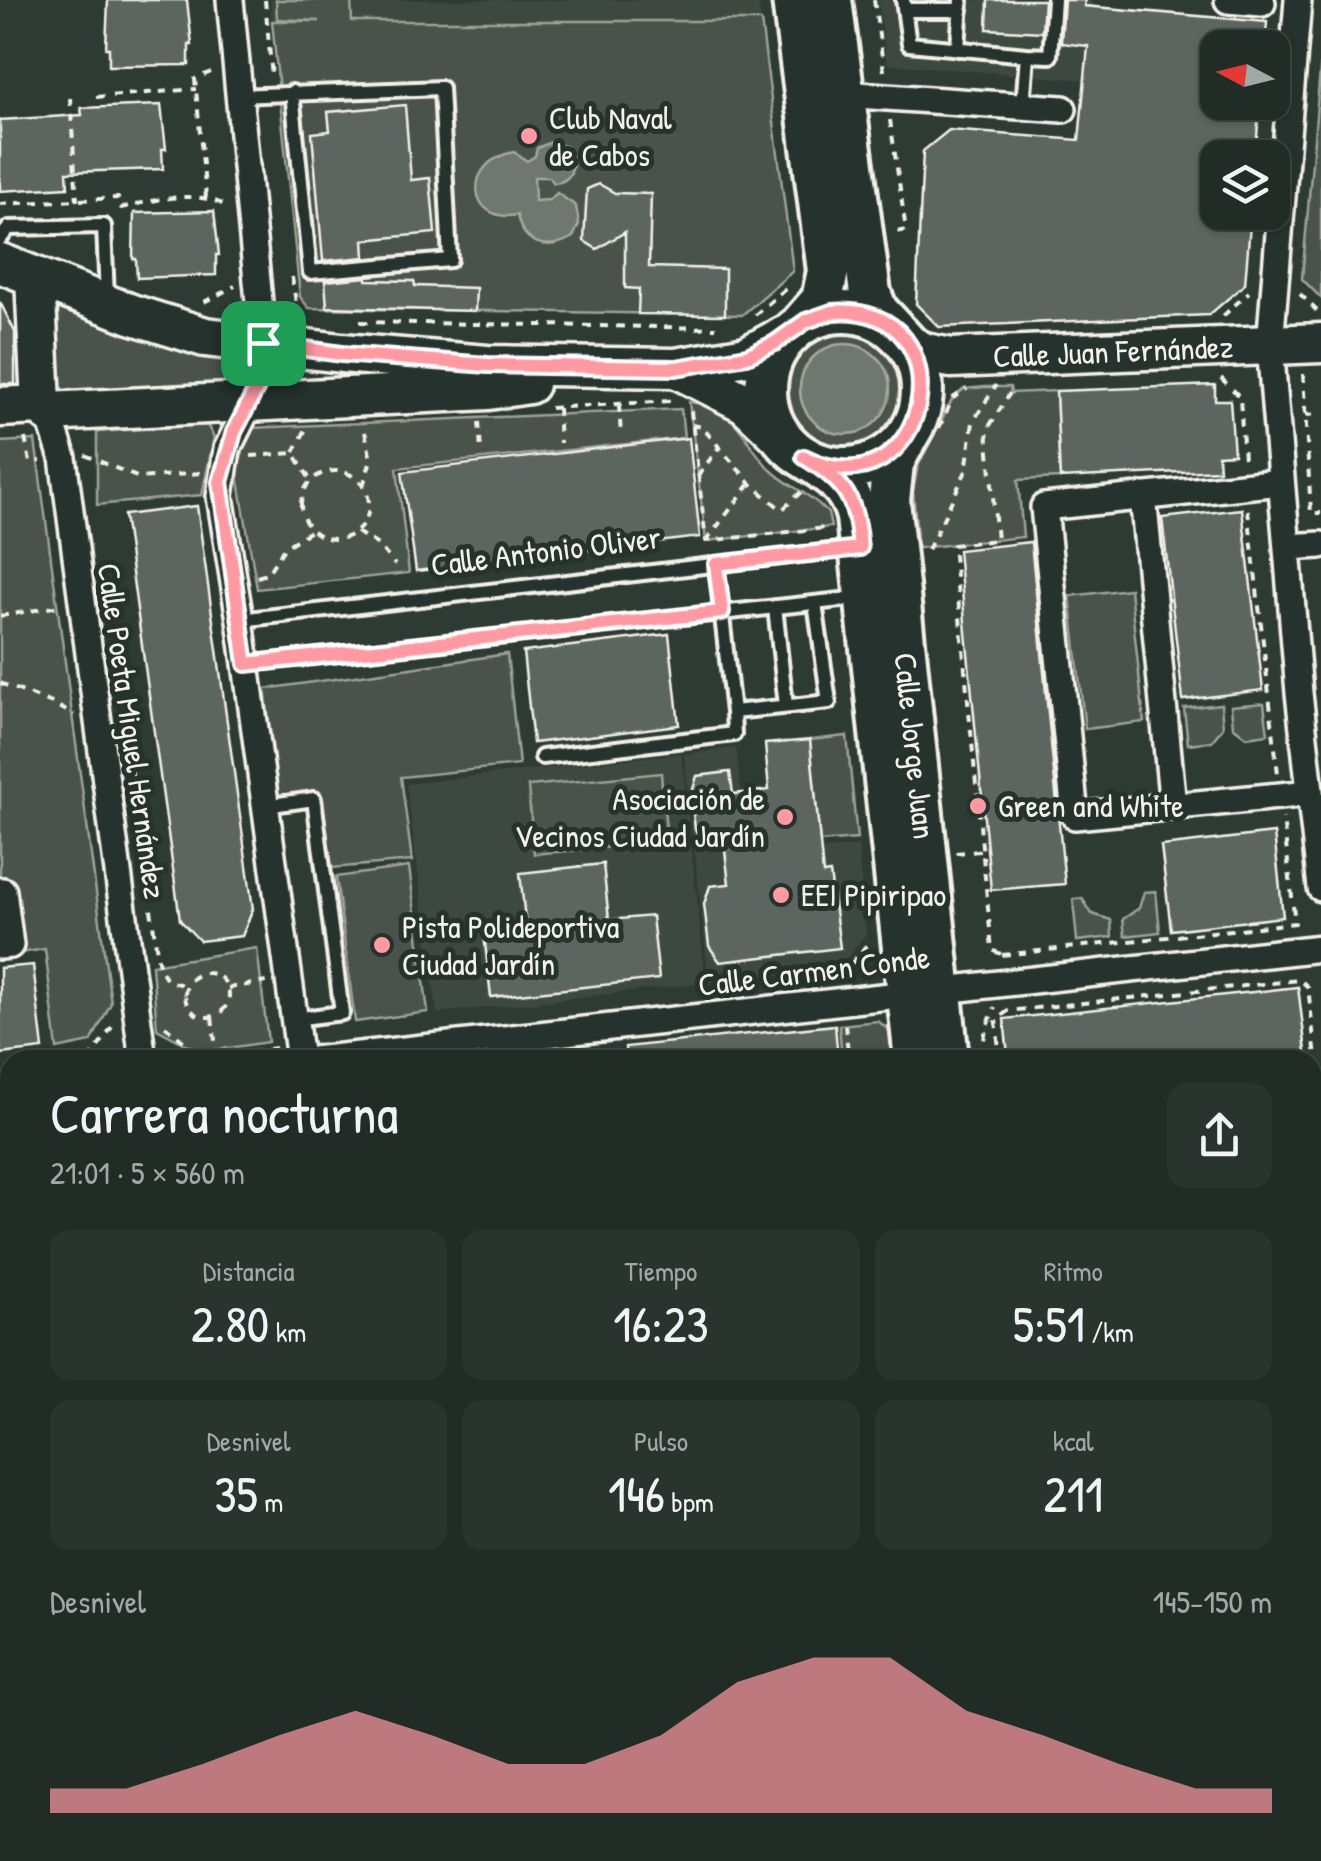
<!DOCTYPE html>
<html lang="es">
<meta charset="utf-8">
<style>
:root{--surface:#222c27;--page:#2a342f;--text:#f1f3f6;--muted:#a2a7a7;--line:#3f4844;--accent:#ff9aa2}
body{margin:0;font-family:"Patrick Hand",sans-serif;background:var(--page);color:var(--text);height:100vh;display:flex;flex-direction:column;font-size:38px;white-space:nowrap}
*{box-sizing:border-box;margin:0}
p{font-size:32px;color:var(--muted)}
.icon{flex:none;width:55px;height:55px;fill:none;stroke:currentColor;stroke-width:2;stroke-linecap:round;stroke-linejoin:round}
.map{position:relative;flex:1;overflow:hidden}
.drawer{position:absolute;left:0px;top:1050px;width:1322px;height:812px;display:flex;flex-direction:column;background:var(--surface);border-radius:30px 30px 0 0;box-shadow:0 2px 8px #0004,0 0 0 2px var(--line)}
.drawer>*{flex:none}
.needle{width:65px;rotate:277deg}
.controls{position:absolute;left:1200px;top:30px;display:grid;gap:20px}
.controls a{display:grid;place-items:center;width:90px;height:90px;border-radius:20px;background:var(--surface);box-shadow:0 2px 8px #0004,0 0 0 2px var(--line);font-size:50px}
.pin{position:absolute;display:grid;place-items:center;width:85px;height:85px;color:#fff;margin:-42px;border-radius:20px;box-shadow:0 5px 15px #0006}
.round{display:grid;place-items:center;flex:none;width:105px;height:105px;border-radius:20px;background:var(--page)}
.summary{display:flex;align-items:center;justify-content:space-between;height:170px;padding:0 50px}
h1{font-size:55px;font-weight:600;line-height:75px}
.metrics{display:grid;grid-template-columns:repeat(3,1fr);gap:15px;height:170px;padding:10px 50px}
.metrics div{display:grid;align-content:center;border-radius:20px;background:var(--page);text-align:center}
.metrics b{font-size:50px;font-weight:600}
.metrics small{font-size:28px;font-weight:400}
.metrics p{font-size:28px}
.chart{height:280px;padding:20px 50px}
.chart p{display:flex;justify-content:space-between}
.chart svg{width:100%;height:180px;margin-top:10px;fill:var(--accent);opacity:.7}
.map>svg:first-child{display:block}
.built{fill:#3c4841}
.green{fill:#48524c;stroke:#9ea29a;stroke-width:2.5}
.water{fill:#6f7770;stroke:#a4a8a0;stroke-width:2.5}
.building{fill:#5c655e;stroke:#f4f1e8;stroke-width:2.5}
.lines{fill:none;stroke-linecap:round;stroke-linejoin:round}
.lane-casing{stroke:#f4f1e8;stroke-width:20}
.street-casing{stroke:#f4f1e8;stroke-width:32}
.secondary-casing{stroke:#f4f1e8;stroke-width:45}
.primary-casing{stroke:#f4f1e8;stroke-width:48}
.path{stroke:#f4f1e8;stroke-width:4;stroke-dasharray:8 8;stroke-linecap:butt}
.lane{stroke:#26332d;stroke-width:12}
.street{stroke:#26332d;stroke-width:25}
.secondary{stroke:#26332d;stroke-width:38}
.primary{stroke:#26332d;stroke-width:40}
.route-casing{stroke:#fff;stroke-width:20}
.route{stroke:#ff9aa2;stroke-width:12}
.poi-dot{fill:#ff9aa2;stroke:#26332d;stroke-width:4}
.labels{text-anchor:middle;stroke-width:10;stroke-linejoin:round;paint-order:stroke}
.poi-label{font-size:32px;fill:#f4f1e8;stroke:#26332d;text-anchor:start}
.street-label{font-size:32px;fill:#f4f1e8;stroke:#26332d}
</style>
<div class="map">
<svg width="1321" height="1861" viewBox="0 0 1321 1861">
<rect width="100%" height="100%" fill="#2e3b34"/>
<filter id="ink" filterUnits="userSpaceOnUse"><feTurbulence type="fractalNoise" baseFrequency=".01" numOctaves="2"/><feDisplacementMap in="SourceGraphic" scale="20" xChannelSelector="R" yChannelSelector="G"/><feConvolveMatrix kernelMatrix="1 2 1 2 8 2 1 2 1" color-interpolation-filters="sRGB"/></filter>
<g filter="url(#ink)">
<path class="built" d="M 270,0 L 758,0 L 761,21 L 272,21 Z
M 878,0 L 1092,0 L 1085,80 L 887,64 Z
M 736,748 L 748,856 L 858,846 L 866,934 L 839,968 L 709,982 L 684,754 Z
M 681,753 L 706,983 L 437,1013 L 406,784 Z"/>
<path class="green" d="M 276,0 L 351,0 L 352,21 L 761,21 L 793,271 L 742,315 L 309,308 L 300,297 L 272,21 L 320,21 L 277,19 Z
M 1321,58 L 1321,298 L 1302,279 Z
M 35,277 L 263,356 L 259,386 L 48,412 Z
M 847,311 C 868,314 876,325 891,340 C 899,347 914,357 919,367 C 943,414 867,493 826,464 C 806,451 784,420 767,402 L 766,388 L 772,359 L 832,312 Z
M 985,387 L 1010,387 L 1011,393 L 1056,391 L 1060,478 L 1018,480 L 1023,537 L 918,548 L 913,491 L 918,466 L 953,398 L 964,389 Z
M 689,402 C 741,407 741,441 771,470 C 786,485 807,492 822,507 L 828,513 L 831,527 L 706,541 Z
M 681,409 L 684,438 L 397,468 L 409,573 L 257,589 L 237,469 L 251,428 Z
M 207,425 L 214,437 L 202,495 L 97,505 L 97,432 Z
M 35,440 L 111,1003 L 91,1042 L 57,1049 L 45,949 L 20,953 L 11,880 L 0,880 L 0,442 Z
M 1130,589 L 1144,722 L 1085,729 L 1070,596 Z
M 507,654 L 519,765 L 401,777 L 412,861 L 332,868 L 319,791 L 278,795 L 265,689 Z
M 1264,703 L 1268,734 L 1247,737 L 1233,726 L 1231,706 Z
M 1221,704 L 1223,727 L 1212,741 L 1188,744 L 1184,708 Z
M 847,736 L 857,839 L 820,842 L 810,740 Z
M 661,773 L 667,842 L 534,854 L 528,786 Z
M 409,867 L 428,1012 L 355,1022 L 336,877 Z
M 1156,891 L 1160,932 L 1125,936 L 1123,919 L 1139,908 L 1144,892 Z
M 1082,898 L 1092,914 L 1111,920 L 1112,937 L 1077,941 L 1073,899 Z
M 257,948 L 268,1042 L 200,1052 L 157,1029 L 152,965 Z
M 878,1021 L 896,1036 L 899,1060 L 842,1060 L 839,1025 Z
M 94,1853 L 226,1853 L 227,1861 L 95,1861 Z"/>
<path class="water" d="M 551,142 L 567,147 C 576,162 575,181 554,183 L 549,177 L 534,177 L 535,201 L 549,200 L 557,193 L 576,206 L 579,224 L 573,237 C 547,252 523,245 517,215 C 467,224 462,161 514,152 L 527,161 L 535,156 L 537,148 Z
M800 389a45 45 0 1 1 90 0a45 45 0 1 1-90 0Z"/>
<path class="building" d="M 108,0 L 187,0 L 192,45 L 189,45 L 189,65 L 109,66 L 109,48 L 106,48 Z
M 988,0 L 1044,0 L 1042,32 L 987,29 Z
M 1064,0 L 1085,0 L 1084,6 L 1267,22 L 1265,48 L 1218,48 L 1218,102 L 1260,102 L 1255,158 L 1218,158 L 1218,212 L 1251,212 L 1245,284 L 1209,315 L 939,327 L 916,304 L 923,151 L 949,130 L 1079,140 L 1088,46 L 1061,43 Z
M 161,105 L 166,149 L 162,149 L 163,169 L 67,172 L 68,187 L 0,191 L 0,120 L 82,115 L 81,108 Z
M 405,105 L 411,180 L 430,178 L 435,233 L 364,240 L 365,257 L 323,261 L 312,133 L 330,131 L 328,112 Z
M 599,184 L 615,193 L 651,194 L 649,267 L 725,269 L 725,315 L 638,314 L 639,289 L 625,288 L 625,232 L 597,249 L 584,241 L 587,189 Z
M 214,211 L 219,255 L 216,255 L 216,275 L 137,278 L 136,259 L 133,259 L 134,213 Z
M 367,277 L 367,280 L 414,281 L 415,286 L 476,288 L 475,311 L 327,307 L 325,281 Z
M 0,302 L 15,332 L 15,384 L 0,384 Z
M 1215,385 L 1215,400 L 1230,400 L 1234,454 L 1218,455 L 1219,470 L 1060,478 L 1056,391 Z
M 689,438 L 700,537 L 416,571 L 402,472 Z
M 197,506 L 253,909 L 242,936 L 200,941 L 180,920 L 124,515 Z
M 1242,509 L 1263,690 L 1183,700 L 1162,518 Z
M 1031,542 L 1065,884 L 991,890 L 958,550 Z
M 669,634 L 679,725 L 533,743 L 523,652 Z
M 810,740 L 823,874 L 830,873 L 840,948 L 720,962 L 709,946 L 704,904 L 710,886 L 729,884 L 724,842 L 704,845 L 695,829 L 691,796 L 697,776 L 730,772 L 733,794 L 769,790 L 765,744 Z
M 1274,833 L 1283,917 L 1171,930 L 1161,846 Z
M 603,864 L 609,920 L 652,916 L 659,979 L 491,997 L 484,934 L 526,929 L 520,873 Z
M 33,965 L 43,1049 L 0,1054 L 0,968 Z
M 1298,987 L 1307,1060 L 1032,1060 L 1031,1052 L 1008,1055 L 1004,1019 Z
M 835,1025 L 838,1060 L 626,1060 L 625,1047 Z"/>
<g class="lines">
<defs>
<path id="lane" d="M 903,0 L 909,44 L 1027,55
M 905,10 L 961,10
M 958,49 L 961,0
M 239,96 L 441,88 L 450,260 L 310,272 L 292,92
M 1023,106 L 1027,55 L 1050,56 L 1054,0
M 0,239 L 9,228 L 104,226 L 107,298
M 716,564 L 733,712 L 829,702 L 815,603
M 775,607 L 786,706
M 240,620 L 858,548
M 246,664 L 860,598
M 542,757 L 734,734 L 733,712
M 265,806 L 314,799 L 342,1013 L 294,1019"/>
<path id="street" d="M 230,0 L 263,343
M 1228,0 L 1262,3
M 1298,0 L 1270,345 L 1299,693 L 1321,888
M 843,94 L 1063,109
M 250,403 L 227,449 L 220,496 L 240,620 L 300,1060
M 48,412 L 63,458 L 143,1060
M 1280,482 L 1044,507 L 1075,816 L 1310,793
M 1143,496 L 1173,807
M 1287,547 L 1321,545
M 0,891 L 3,891 L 10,945 L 0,946
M 314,1060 L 1321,948
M 0,1095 L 10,1094
M 1312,1098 L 1321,1097
M 1312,1246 L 1321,1245
M 1312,1398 L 1321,1396
M 0,1429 L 10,1427
M 0,1606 L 10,1604
M 473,1852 L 474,1861"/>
<g id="secondary">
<path d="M 0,263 L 131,314 L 205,337 L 342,353 L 487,365 L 676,368 L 747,356 L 791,332"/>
<path d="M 35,277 L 41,405"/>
<path id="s1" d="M 908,344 L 925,353 L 951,358 L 1321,343"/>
<path d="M 678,369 L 745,403 L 786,442"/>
<path d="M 0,407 L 41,405 L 48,412 L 488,390 L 529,384"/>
<path d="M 1312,1565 L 1321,1563"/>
<path d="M 0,1796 L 10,1795"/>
</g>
<g id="primary">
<path d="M 793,0 L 828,271 L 822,300 L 802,323"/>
<path d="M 831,0 L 870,293 L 877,311 L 893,328"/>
<circle cx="844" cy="390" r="78"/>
<path id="s2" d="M 907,436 L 893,463 L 889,500 L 948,1060"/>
<path d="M 804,457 C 829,473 850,486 857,517 L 915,1060"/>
<path d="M 984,1852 L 985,1861"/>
<path d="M 1015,1852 L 1016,1861"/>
</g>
</defs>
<use href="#lane" class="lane-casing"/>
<use href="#street" class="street-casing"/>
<use href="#secondary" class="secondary-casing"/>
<use href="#primary" class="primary-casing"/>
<path class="path" d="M 265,0 L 272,78
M 874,0 L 884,71
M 96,97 L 196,89
M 70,98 L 77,201
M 890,120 L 906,230 L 892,233
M 206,197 L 195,79 L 211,72
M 0,204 L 118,198 L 121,208 C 154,200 196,189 226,206
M 292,277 L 298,316
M 1300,294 L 1318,312
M 204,302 L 235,286
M 755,315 L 790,285
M 1223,316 L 1249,292
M 360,322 L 716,328
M 1303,374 L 1311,513 L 1321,513
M 1221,378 L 1240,397 L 1244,460
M 619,405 L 621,436
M 922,407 L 937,387
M 550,408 L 670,401
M 558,408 L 560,443
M 691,411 L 706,541 L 825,528
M 1305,415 L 1321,414
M 479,422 L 481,451
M 692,425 L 702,427 L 750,483 L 782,510 L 802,491
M 939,428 L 953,398 L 967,389
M 25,438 L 30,462 L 41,461
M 294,452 L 306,429
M 85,455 L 139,478 L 200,473
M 251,456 L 294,453 L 311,481
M301 505a34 34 0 1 1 68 0a34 34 0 1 1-68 0Z
M 698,476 L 719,447
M 363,486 L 371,460 L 364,427
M 1248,510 L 1278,774
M 357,532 L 378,545 L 395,565
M 706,541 L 749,485
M 928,550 L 966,471 L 973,422 L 996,385
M 257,577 L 267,574 L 285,547 L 312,530
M 0,616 L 60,606
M 0,683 L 52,703 L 74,715
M 131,767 L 159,967 L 168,981 L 187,986
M 956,853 L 981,851
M 1001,954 L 992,950 L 953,545 L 997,540 L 987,430 L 1010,393
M 1002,955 L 1295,923 L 1283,818
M185 995a22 22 0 1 1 44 0a22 22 0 1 1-44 0Z
M 841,976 L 870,941
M 228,988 L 266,982
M 212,1017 L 217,1056
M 845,1025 L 849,1060
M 165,1026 L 204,1058
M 981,1055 L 986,1029 L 995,1007
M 89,1060 L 112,1027
M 205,1060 L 276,1048
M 1000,1060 L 996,1020 L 1008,1011 L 1300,980 L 1308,987 L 1318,1075
M 938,1861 L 944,1852"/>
<use href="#lane" class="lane"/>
<use href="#street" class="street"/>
<use href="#secondary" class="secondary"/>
<use href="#primary" class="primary"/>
</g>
</g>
<g class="lines" filter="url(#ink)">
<defs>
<path id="route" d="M 832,312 C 973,301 930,520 804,457 C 848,484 855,498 860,548 L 716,564 L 722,612 L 246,664 L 220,482 L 234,432 L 262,378 L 263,343 L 342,354 L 488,365 L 676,368 L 747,356 L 775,343 L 806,321 Z"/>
</defs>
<use href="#route" class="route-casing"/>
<use href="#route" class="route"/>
</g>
<g class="poi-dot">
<circle cx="529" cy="136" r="10"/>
<circle cx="978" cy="806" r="10"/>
<circle cx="785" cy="817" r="10"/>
<circle cx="781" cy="895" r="10"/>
<circle cx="382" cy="945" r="10"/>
</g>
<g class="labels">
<g class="poi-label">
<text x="549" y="129">Club Naval<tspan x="549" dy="37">de Cabos</tspan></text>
<text x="765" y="810" text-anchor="end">Asociación de<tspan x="765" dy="37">Vecinos Ciudad Jardín</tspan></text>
<text x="998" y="817">Green and White</text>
<text x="801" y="906">EEI Pipiripao</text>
<text x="402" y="938">Pista Polideportiva<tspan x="402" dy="37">Ciudad Jardín</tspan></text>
</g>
<g class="street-label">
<text dy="11" stroke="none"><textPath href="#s1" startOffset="208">Calle Juan Fernández</textPath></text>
<text transform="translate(546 551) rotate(-7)" y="11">Calle Antonio Oliver</text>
<text transform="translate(132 731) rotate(82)" y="11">Calle Poeta Miguel Hernández</text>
<text dy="11" stroke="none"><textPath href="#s2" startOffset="315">Calle Jorge Juan</textPath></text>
<text transform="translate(814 971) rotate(-7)" y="11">Calle Carmen Conde</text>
</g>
</g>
</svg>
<div class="controls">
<a><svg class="needle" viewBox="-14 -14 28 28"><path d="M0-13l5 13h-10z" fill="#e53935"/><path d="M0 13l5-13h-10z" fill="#a2a7a7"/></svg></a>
<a><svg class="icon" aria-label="layers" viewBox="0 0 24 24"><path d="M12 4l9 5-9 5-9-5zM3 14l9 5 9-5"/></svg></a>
</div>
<div class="pin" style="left:263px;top:343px;background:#1e9e55"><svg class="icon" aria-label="arrive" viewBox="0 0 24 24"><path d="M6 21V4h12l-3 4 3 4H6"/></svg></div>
<section class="drawer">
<div class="summary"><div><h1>Carrera nocturna</h1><p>21:01 · 5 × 560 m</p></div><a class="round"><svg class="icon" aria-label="share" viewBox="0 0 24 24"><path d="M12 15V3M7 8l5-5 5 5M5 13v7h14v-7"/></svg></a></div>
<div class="metrics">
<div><p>Distancia</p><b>2.80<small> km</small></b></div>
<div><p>Tiempo</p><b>16:23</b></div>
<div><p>Ritmo</p><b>5:51<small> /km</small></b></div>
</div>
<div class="metrics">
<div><p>Desnivel</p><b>35<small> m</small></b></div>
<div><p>Pulso</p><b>146<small> bpm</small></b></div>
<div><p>kcal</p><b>211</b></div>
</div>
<div class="chart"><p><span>Desnivel</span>145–150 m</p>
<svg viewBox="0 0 160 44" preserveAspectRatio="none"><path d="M0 44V38L10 38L20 32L30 25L40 19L50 25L60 32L70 32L80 25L90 12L100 6L110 6L120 19L130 25L140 32L150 38L160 38V44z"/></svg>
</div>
</section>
</div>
